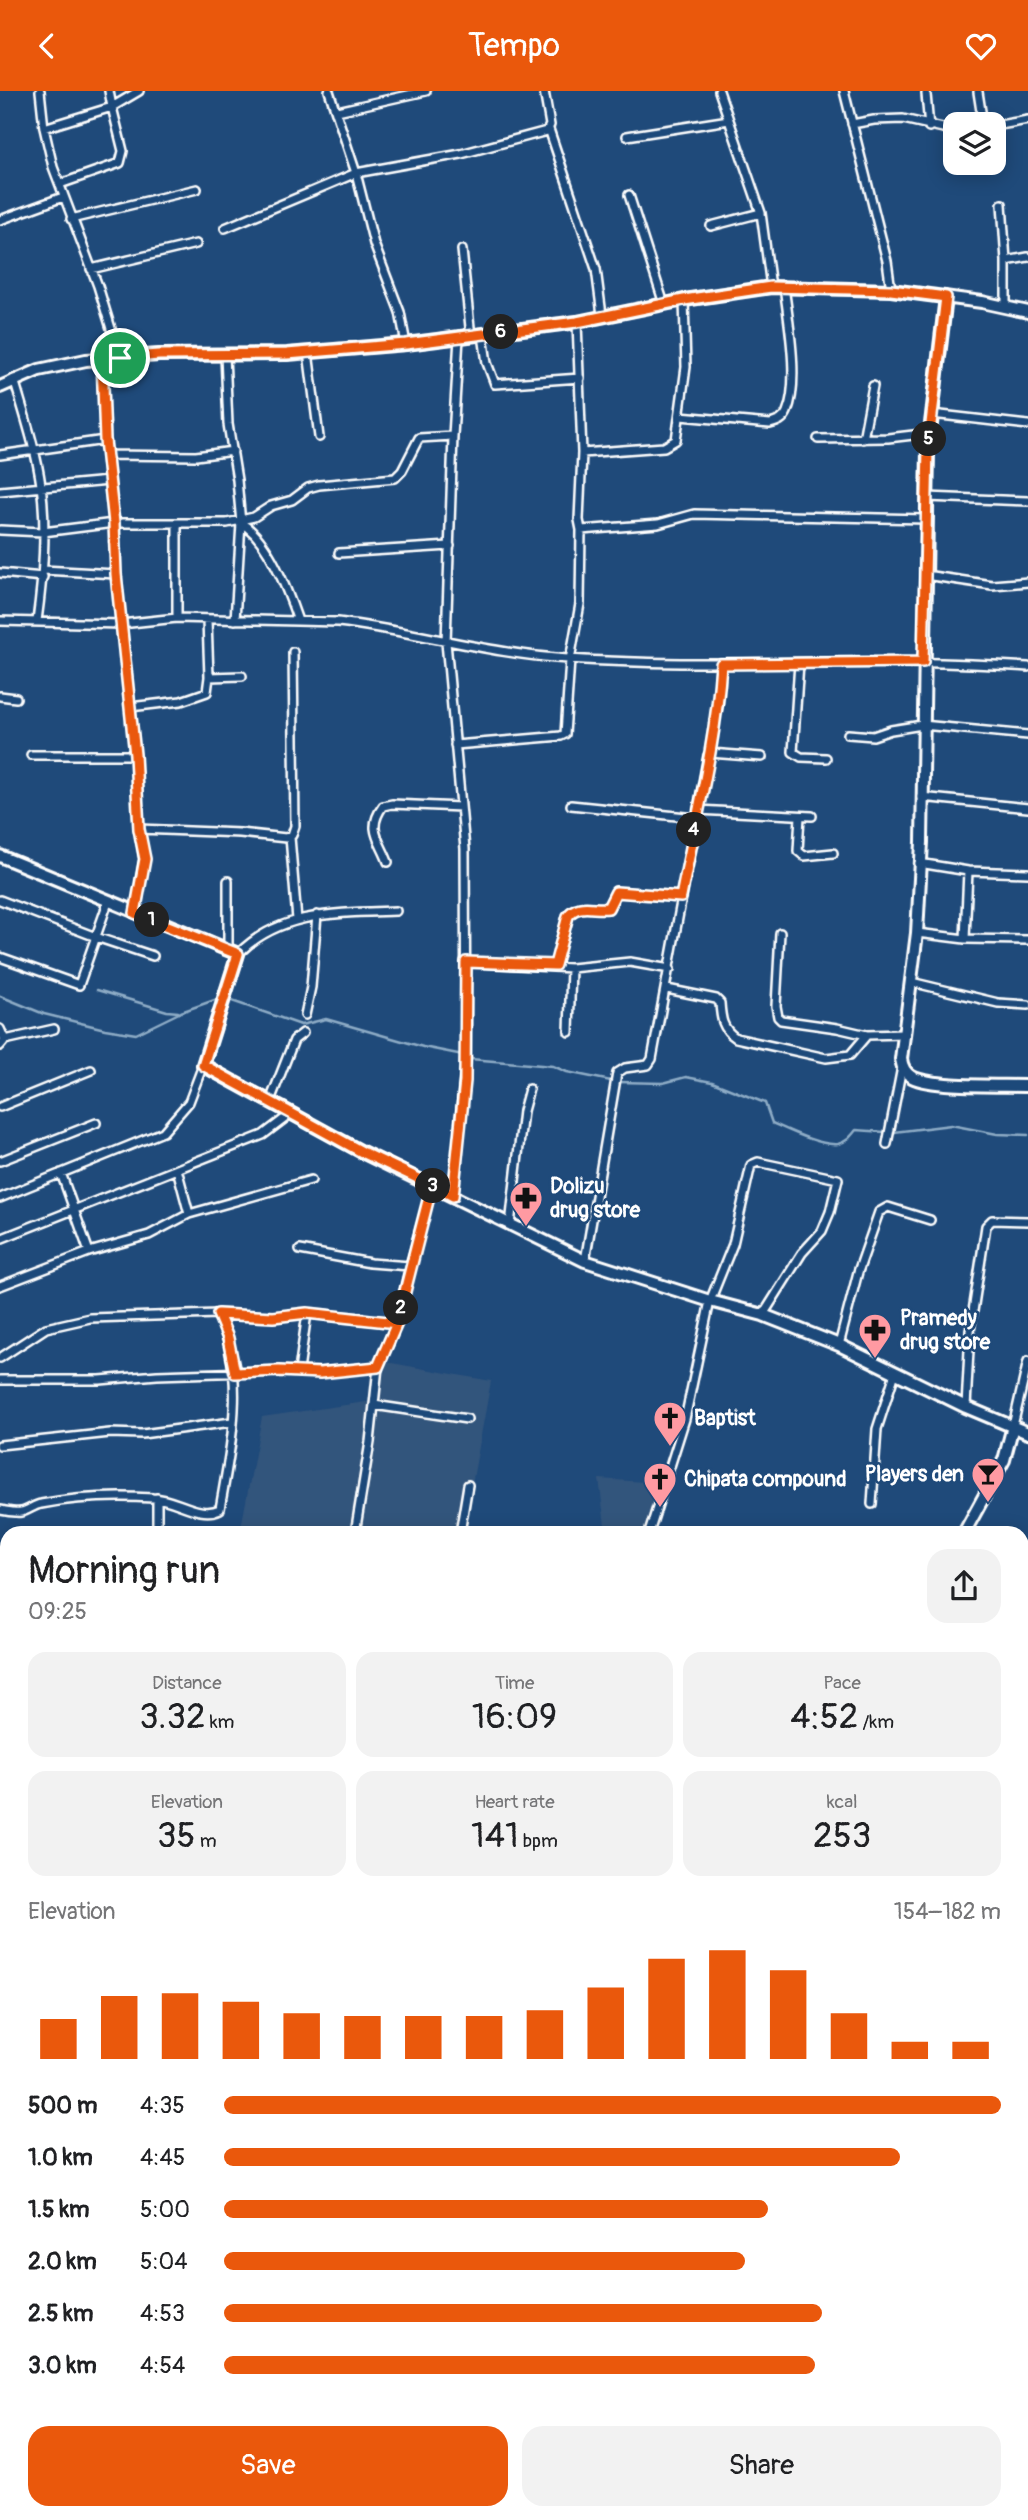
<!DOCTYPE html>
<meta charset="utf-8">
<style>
:root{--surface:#fff;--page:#f2f2f2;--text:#202124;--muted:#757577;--accent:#ea580c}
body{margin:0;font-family:Pangolin,sans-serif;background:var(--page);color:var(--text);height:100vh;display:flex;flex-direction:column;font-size:26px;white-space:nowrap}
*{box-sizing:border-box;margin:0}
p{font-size:23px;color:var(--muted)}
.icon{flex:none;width:38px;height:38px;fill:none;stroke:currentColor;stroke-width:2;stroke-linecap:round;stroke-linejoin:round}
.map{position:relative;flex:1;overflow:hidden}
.side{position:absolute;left:0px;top:1435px;width:1029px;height:994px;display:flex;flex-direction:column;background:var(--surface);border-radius:21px 21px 0 0;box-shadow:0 4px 18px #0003}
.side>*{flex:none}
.tools{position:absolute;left:943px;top:21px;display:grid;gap:14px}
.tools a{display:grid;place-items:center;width:63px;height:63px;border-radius:14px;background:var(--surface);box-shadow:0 4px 18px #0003;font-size:35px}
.pin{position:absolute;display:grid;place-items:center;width:60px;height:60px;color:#fff;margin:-30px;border:4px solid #fff;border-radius:50%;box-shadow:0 2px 7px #0007}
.km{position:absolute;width:35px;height:35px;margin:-18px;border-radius:50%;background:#222;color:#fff;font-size:19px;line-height:35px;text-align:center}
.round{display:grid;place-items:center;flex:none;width:74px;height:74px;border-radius:21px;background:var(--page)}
.headline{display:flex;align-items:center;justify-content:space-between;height:119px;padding:0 28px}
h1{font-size:38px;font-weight:600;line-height:52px}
.stats{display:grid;grid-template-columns:repeat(3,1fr);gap:10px;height:119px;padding:7px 28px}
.stats div{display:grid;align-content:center;border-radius:18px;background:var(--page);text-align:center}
.stats b{font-size:35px;font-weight:600}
.stats small{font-size:19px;font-weight:400}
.stats p{font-size:19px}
.chart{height:196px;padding:14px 28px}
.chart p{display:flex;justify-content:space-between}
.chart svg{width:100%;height:126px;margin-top:7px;stroke:var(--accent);stroke-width:6}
.button{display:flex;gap:14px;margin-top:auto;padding:14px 28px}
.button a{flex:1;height:80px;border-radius:21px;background:var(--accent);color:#fff;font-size:28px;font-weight:600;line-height:80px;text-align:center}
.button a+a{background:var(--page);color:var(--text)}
ul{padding:0 28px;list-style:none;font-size:23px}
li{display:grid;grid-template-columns:112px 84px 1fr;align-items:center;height:52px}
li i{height:18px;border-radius:9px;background:var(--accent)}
header{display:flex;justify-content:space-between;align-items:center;height:91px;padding:0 28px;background:var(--accent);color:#fff;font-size:32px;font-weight:600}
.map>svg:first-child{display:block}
.built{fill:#33557c}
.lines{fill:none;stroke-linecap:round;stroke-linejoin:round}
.stream{stroke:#8eacc6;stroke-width:2.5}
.street-casing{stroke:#fff;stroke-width:12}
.secondary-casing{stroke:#fff;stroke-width:16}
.street{stroke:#1f4a7a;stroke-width:7}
.secondary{stroke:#1f4a7a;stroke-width:10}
.rail{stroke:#fff;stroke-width:2.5;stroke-dasharray:10 5;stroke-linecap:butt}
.route-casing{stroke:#fff;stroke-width:14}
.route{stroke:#ea580c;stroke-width:9}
.labels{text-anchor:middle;stroke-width:5;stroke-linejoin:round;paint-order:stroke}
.poi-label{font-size:21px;font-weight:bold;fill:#fff;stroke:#1f4a7a;text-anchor:start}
</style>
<header><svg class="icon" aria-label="back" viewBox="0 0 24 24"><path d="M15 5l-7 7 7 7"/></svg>Tempo<svg class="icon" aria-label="heart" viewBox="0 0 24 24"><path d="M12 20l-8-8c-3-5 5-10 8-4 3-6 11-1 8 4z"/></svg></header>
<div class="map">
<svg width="1028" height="2429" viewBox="0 0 1028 2429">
<rect width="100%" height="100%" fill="#1f4a7a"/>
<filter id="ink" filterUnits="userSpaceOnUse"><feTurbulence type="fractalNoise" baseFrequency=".0143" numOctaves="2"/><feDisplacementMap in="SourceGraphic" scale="14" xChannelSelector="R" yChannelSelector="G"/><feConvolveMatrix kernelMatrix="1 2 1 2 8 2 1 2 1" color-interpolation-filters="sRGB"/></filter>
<g filter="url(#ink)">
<path class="built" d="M 386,1271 L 491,1290 L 463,1442 L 357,1442 Z
M 373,1310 L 353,1442 L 240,1442 L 262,1326 Z
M 599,1388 L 660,1392 L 648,1442 L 606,1442 Z"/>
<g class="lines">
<path class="stream" d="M 97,899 L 167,920 L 178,921
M 0,905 L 44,923 L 105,938 L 136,943 L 181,921 L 220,907
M 232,910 L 301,934 L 326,928 L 423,956 L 463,964
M 470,968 L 553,975 L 567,981 L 611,990
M 618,991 L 663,992 L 686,986 L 712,991 L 765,1012 L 772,1032 C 788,1039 820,1055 838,1053 C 847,1051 851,1045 856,1039 L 885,1041
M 894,1041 L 951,1034 L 997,1043 L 1028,1044"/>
<defs>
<path id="street" d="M 40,0 L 44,37 L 53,76 L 98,195 L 120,267
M 109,0 L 112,16 L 139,0
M 329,0 L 356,82 L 374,153 L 400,221 L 406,253
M 719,0 L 761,122 L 771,196
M 844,0 L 887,170 L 891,199
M 978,1 L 983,33
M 926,3 L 929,36
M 337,20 L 426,0
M 852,33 L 874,29 L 903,28 L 956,40
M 994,35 L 1028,29
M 44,37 L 112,16 L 123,60 L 120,72 L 60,93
M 549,38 L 596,178 L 602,224
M 627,45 L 729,29
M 629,104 L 664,213
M 1002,113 L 1006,170 L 1006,215
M 71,128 L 197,98
M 0,129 L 63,106
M 711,135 L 761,122
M 225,137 L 356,82 L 461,63 L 547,40 L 550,34 L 544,0
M 462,159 L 471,246
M 1006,170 L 1028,166
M 91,178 L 196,153
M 483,244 L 487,272 L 495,293 L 580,287
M 308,261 L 319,346
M 225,264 L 228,333 L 237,389 L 241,432 L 235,529
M 102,268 L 105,349 L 114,432 L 116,483 L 135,664 L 139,738 L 144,768 L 135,822
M 14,288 C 24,323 36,358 41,394 C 47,439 43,485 37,530
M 932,323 L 1028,334
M 680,325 L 770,333 C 777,331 784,329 787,321 C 800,291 788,228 784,195
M 818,348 L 888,347 L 930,342
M 863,348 L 873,295
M 582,362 L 664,356 L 676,349 L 686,276 L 684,209
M 0,364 L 105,349
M 108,364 L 196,365 L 233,360
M 0,400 L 109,390
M 927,406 L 1028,410
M 241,432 C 269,448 288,501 298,530
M 177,433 L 177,527
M 0,439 L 43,441 L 114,432 L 227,432 L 254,426 L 271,415 L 292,409 L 308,397 L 319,394 L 395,387 L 402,380 L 419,347 L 453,345
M 581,439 L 658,433 L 694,423 L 926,428
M 339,462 L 450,455
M 43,479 L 116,483
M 0,482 L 43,486
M 925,484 L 992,494 L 1028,491
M 0,530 L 121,533 L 177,527 L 338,531 C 415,540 490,563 568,568 C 721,578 875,565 1028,576
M 799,572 L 793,661 L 801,666 L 826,667
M 209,586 L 242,585
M 0,605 L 16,607
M 130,616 L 181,610 L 207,601 L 209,586 L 207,529
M 848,643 L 873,645 L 891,639 L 922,634 L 1028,644
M 455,654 L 561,645 L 565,643 L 570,569 L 580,513 L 581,439 L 579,429 L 582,362 L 577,231
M 710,662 L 718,613 L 721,573
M 31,664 L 135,664
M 921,706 L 1028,717
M 571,714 L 696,727
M 698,719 L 812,725
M 800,725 L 798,760 L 804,765 L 833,762
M 139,738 L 240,742 L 286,747 L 292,744 L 295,735 L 293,561
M 290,746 L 297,829
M 388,771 C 380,749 366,738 383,715 L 392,713 L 461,716
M 919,772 L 968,780 L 1028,782
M 228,790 L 228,859
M 0,809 L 96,846 L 153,865
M 780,842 L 776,915 L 778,926 L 781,929 L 837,937 L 867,944
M 917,842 L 965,848 L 1028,849
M 965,848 L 968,780
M 238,863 C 280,820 339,822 396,820
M 0,866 L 79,894 L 108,811
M 466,871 L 571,877 L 630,871 L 670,878
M 555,874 L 568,825 C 578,811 593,819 608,817 L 616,801 L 681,806
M 911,891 L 998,912 L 1028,914
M 667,898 L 716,908 L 720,912 C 721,927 722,938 736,947 L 826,967 L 850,964 L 867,944 L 904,943
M 305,924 L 311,896 L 317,824
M 0,938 L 5,949
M 569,941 L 571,877
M 0,955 L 5,949 L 54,938
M 270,1010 L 294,949 L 303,942
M 0,1016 L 91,979
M 887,1053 L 902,976
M 0,1070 L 96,1032
M 177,1078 L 189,1123
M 61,1082 L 89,1161
M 453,1105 L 466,966 L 465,758 L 446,551 L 453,345 L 459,247
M 0,1107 L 163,1041 L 189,1011 L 203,974
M 510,1134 L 523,1020 L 529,998
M 0,1148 L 263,1044 L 292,1022
M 300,1159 L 370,1172 L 410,1175 L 397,1232 L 378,1276 L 370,1351 L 355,1442
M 585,1170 L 617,982 L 625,977 L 648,974 L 652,968 L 708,665 L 710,662 L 762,666
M 410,1175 L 432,1094
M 0,1195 L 89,1161 L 149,1144 L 189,1123 L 311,1089
M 839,1254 L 858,1181 L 879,1121 L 888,1116 L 930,1129
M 0,1267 L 46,1237 L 90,1227 L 218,1223 L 273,1226 L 307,1222 L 397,1232
M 299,1280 L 307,1222
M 0,1289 L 100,1289 L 157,1284 L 279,1280 L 320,1281 L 378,1276
M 374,1314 L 467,1328
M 966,1316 L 970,1240 L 986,1135 L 992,1129 L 1028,1130
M 1013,1335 L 1028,1270
M 0,1354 L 110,1342 L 142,1343 L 232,1331
M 157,1407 L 157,1442
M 872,1413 L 877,1338 L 895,1282
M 0,1419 C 7,1420 15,1422 21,1421 C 28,1420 34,1414 41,1413 C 77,1406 117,1405 153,1407 C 175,1407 199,1428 220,1418 C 231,1353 247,1285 218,1223
M 460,1442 L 468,1394
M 649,1442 L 685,1328 L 710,1210 L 733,1153 L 751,1074 L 758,1071 L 838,1088 L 830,1121 L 822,1140 L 802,1162 L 763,1224
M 0,1645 L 7,1647
M 1022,1704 L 1028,1704
M 1022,1742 L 1028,1743
M 0,1819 L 7,1784
M 1022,1840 L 1028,1817
M 0,1843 L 0,1856
M 1022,1863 L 1028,1861
M 0,1992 L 7,1993
M 1022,2028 L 1028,2026
M 1022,2075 L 1028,2091
M 0,2216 L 7,2217
M 1022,2418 L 1028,2415
M 38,2429 L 44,2422
M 183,2429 L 184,2422
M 424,2429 L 429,2422
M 998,2429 L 1012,2422"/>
<path id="secondary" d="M 946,206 L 928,358 L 922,751 L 917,842 L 901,968 C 902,975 905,982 912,986 C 934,997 1001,994 1028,995
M 0,296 L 39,279 L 86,269 L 159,264 L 287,263 L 406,253 L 577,231 L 684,209 L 771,196 L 891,199 L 982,211 L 1028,221
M 0,765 L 238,863 L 203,974 L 219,983 L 362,1061 L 585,1170 L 710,1210 L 763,1224 L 839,1254 L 966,1316 L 1028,1342
M 964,1442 L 1004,1369 L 1013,1335
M 1022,2330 L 1028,2328
M 307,2429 L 311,2422
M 832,2429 L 843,2422"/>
</defs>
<use href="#street" class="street-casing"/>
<use href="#secondary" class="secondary-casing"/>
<use href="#street" class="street"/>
<use href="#secondary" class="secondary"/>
<path class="rail" d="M 1022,2380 L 1028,2377
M 914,2429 L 929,2422"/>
</g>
</g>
<g class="lines" filter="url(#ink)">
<defs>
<path id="route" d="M 120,267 L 102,268 L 105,349 L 114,432 L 116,483 L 135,664 L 139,738 L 145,768 L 135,822 L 238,863 L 203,974 L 362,1061 L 432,1094 L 397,1232 L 378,1276 L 320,1282 L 279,1280 L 235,1282 L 228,1247 L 218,1223 L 273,1226 L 307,1222 L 397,1232 L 432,1094 L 453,1105 L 465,990 L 466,871 L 555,874 L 568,825 C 578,811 593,819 608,817 L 616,801 L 681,806 C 696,728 716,652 721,573 L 923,571 L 928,358 L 946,206 L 891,199 L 771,196 L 684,209 L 577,231 L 406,253 L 287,263 L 159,264 L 120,267"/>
</defs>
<use href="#route" class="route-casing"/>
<use href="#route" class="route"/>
</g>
<defs>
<symbol id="pharmacy-pin" viewBox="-11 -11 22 30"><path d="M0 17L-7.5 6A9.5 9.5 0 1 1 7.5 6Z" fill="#ff9aa2" stroke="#1f4a7a"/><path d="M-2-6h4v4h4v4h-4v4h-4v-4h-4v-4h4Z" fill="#111"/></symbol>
<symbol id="church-pin" viewBox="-11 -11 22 30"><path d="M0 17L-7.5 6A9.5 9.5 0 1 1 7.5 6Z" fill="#ff9aa2" stroke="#1f4a7a"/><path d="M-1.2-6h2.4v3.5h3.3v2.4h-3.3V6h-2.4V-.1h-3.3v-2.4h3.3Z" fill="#111"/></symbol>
<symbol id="bar-pin" viewBox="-11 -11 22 30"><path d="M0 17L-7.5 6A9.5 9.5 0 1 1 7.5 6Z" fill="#ff9aa2" stroke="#1f4a7a"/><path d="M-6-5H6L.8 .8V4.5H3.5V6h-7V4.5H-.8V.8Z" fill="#111"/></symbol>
</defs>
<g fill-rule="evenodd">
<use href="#pharmacy-pin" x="507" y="1088" width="38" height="52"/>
<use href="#pharmacy-pin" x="856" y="1220" width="38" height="52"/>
<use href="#church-pin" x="651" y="1308" width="38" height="52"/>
<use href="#bar-pin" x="969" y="1364" width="38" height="52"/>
<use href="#church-pin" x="641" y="1369" width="38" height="52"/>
</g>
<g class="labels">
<g class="poi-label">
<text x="550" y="1102">Dolizu<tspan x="550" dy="24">drug store</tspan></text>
<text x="900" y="1234">Pramedy<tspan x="900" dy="24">drug store</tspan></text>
<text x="694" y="1334">Baptist</text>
<text x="964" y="1390" text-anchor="end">Players den</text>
<text x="684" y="1395">Chipata compound</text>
</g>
</g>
</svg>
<div class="tools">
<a><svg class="icon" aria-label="layers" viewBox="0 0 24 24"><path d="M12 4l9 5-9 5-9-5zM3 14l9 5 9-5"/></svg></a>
</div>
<div class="pin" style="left:120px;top:267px;background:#1e9e55"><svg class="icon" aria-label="arrive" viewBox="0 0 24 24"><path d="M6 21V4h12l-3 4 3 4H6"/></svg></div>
<b class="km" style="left:152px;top:829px">1</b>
<b class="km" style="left:401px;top:1217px">2</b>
<b class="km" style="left:433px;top:1095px">3</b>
<b class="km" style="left:694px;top:739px">4</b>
<b class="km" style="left:929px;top:348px">5</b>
<b class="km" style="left:501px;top:241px">6</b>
<section class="side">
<div class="headline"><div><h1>Morning run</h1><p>09:25</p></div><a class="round"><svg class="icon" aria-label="share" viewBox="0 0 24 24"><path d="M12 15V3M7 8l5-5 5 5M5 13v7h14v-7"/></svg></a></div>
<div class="stats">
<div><p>Distance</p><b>3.32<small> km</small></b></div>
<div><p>Time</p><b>16:09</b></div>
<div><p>Pace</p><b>4:52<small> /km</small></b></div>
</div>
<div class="stats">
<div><p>Elevation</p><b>35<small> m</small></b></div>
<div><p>Heart rate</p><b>141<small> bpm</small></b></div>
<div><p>kcal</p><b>253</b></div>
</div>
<div class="chart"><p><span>Elevation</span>154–182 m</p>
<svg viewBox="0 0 160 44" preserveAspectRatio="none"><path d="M5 44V30M15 44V22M25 44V21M35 44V24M45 44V28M55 44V29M65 44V29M75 44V29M85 44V27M95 44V19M105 44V9M115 44V6M125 44V13M135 44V28M145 44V38M155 44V38"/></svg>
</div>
<ul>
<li><b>500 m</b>4:35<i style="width:100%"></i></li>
<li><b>1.0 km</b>4:45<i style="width:87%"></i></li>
<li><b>1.5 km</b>5:00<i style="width:70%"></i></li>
<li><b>2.0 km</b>5:04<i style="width:67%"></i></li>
<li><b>2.5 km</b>4:53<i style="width:77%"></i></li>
<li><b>3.0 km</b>4:54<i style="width:76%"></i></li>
</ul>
<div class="button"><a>Save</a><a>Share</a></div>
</section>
</div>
